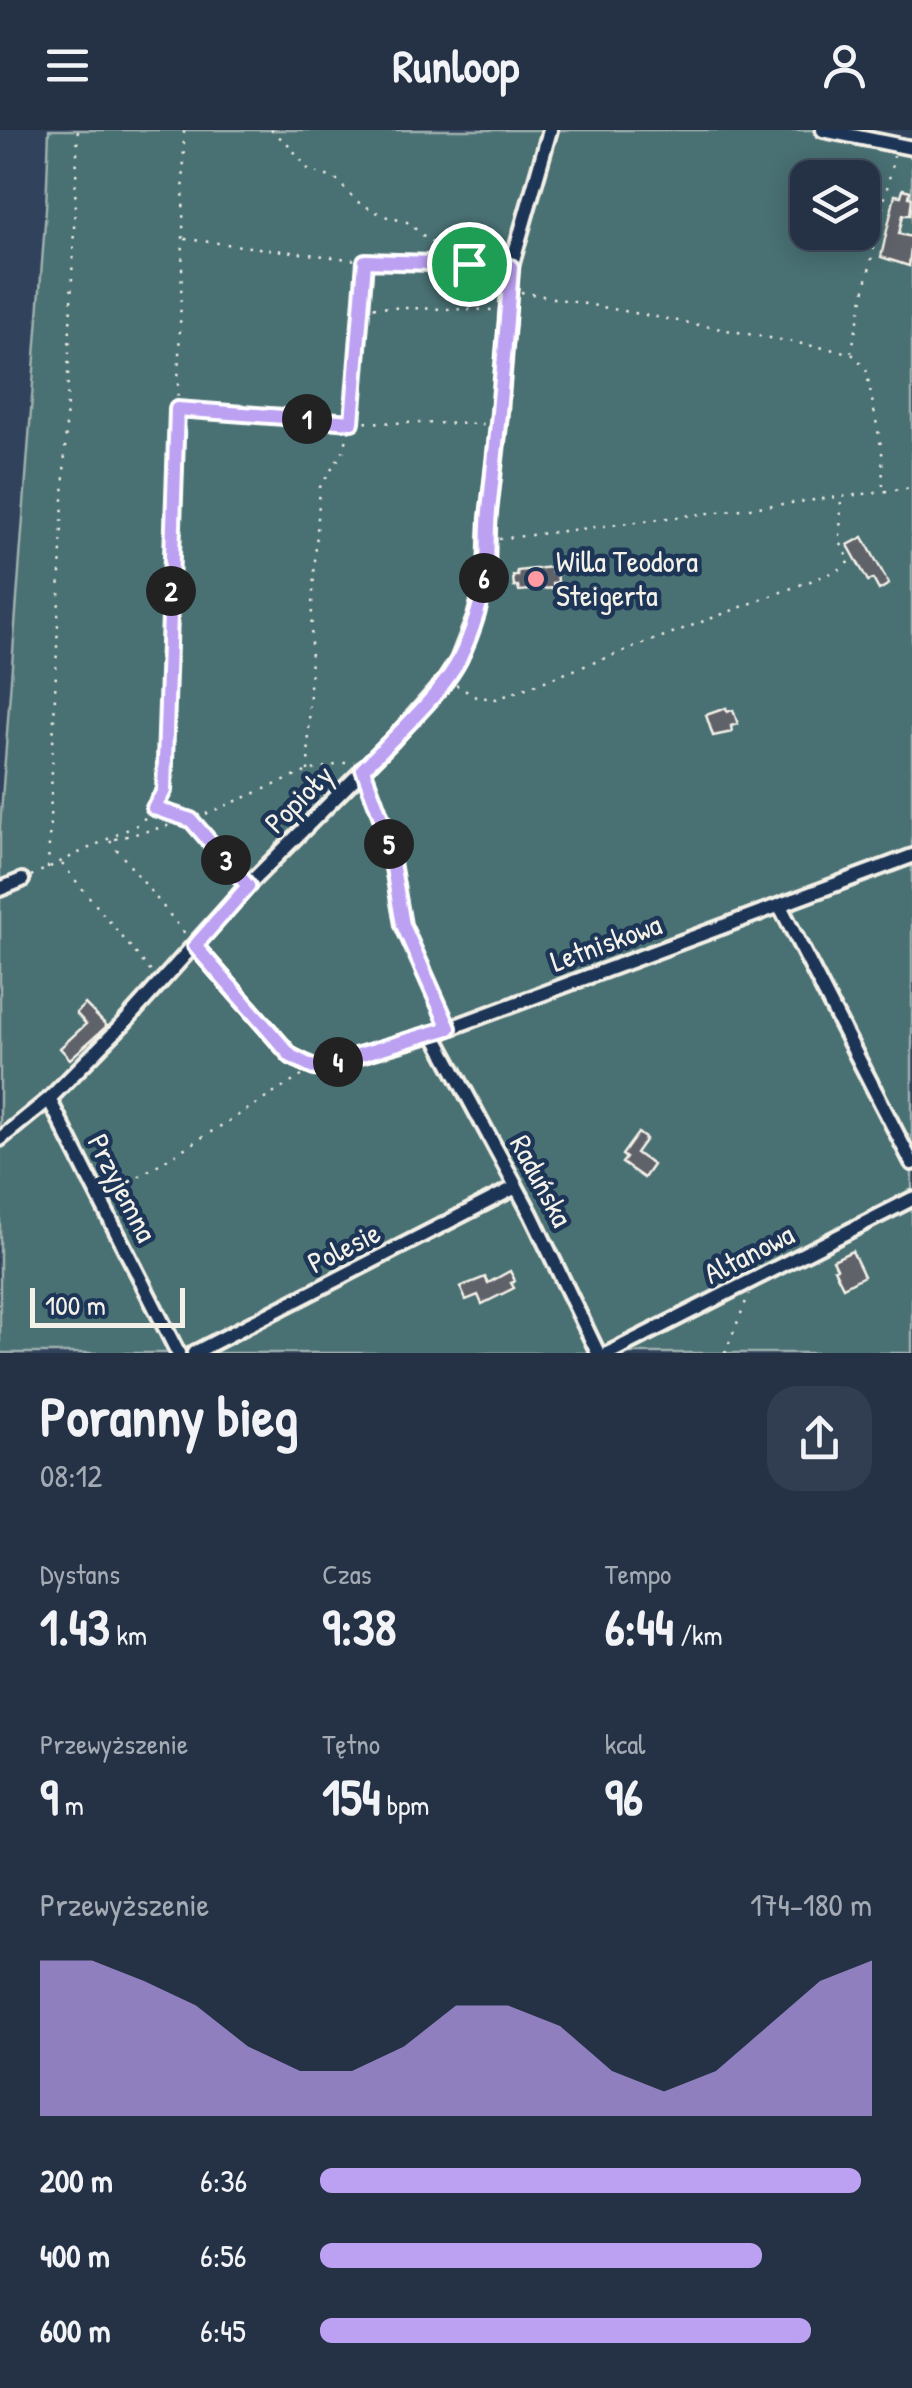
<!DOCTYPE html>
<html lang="pl">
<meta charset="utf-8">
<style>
:root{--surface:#253246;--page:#313e51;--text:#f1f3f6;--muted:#a3aab3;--line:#424d5f;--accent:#bca0f2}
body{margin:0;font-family:"Patrick Hand",sans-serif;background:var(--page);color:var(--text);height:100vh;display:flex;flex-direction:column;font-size:38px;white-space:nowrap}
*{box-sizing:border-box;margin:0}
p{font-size:32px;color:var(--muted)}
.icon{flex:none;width:55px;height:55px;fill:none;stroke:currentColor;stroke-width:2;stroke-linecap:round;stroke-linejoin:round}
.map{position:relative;height:1223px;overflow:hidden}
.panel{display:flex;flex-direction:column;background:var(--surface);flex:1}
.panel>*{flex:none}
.buttons{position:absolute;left:790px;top:30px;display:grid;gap:20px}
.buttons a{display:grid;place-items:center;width:90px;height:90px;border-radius:20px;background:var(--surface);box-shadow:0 5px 25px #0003,0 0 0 2px var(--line);font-size:50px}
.scale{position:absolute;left:30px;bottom:25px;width:155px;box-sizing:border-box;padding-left:10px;border:5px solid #f4f1e8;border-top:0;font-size:28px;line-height:35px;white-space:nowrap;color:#f4f1e8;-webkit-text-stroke:8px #1d3557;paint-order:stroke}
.pin{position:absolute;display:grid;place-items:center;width:85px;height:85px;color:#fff;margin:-42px;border:5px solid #fff;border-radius:50%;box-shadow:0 2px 10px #0007}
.km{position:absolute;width:50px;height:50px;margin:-25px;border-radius:50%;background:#222;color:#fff;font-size:28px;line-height:50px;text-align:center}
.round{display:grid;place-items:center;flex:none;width:105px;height:105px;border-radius:30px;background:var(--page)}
.summary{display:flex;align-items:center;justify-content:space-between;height:170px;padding:0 40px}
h1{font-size:55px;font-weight:700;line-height:75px}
.figures{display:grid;grid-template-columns:repeat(3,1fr);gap:15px;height:170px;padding:10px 40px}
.figures div{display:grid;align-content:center}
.figures b{font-size:50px;font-weight:700}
.figures small{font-size:28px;font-weight:400}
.figures p{font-size:28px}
.chart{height:280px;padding:20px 40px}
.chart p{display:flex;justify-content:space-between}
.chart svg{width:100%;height:180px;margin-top:10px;fill:var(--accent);opacity:.7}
ul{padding:0 40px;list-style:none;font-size:32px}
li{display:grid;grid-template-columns:160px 120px 1fr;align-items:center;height:75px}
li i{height:25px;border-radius:12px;background:var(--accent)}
header{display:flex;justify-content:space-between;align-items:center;height:130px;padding:0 40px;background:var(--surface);font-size:45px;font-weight:700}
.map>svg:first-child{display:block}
.green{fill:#496f73;stroke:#9eb0ae;stroke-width:2.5;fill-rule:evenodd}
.building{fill:#61626b;stroke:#f4f1e8;stroke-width:2.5}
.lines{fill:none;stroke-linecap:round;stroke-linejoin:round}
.minor-casing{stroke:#f4f1e8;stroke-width:20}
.path{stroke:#f4f1e8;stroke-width:2.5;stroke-dasharray:2.5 8;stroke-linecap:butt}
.minor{stroke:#1d3557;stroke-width:12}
.route-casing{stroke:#fff;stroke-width:20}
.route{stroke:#bca0f2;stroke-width:12}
.poi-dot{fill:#ff9aa2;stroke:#1d3557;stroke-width:4}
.labels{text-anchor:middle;stroke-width:9;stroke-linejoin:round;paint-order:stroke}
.poi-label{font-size:30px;fill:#f4f1e8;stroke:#1d3557;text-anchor:start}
.street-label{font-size:30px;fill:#f4f1e8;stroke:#1d3557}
</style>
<header><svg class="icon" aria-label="menu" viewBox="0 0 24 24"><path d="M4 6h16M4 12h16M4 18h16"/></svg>Runloop<svg class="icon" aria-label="person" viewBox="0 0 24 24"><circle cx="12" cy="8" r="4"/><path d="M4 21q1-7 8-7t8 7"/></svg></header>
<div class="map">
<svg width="912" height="1223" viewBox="0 0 912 1223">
<rect width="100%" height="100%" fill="#31425d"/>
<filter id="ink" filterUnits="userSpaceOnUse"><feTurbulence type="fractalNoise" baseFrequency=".01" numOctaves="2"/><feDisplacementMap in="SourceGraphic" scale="20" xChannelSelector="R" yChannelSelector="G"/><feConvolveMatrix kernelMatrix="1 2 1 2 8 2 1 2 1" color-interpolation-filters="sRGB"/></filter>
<g filter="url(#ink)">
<path class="green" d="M 49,0 L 850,0 L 912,11 L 912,1223 L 0,1223 L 0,697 L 46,79 ZM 808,48 L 862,48 L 862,102 L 808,102 Z"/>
<path class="building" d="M 903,59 L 910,61 L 909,67 L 912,68 L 910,85 L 903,85 L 899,104 L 912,107 L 909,136 L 881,127 L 895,65 L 901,66 Z
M 863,407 L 889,454 L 879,460 L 873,449 L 868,451 L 848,415 Z
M 552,437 L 552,442 L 557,441 L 558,452 L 553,453 L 554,458 L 519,461 L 518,456 L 514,457 L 513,446 L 518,446 L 517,441 Z
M 726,578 L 727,582 L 733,580 L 738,594 L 731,596 L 732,602 L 713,606 L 706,585 Z
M 85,874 L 107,896 L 70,929 L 60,918 L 86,894 L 76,883 Z
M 638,1003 L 646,1009 L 636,1023 L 653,1035 L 644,1048 L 622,1033 L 626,1028 L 622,1025 Z
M 852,1121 L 864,1146 L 843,1157 L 834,1139 L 837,1138 L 833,1130 Z
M 510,1141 L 515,1151 L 511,1153 L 514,1158 L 482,1174 L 478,1165 L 466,1170 L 460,1157 L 485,1147 L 488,1153 Z"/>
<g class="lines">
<defs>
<path id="minor" d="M 823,0 L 912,18
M 0,759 L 22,750
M 780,776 L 912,1033
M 195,816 L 291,926 L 315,938 L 434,904 L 912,726
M 434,904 L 531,1084 L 598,1223
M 49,969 L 178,1223
M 0,1009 L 49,969 L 123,894 L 248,755 L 392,611 L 446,549 L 458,530 L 475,487 L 486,443 L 488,389 L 499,295 L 511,137 L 550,0
M 194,1223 L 516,1057
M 609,1223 L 912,1069"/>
</defs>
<use href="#minor" class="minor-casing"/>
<path class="path" d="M 271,0 L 288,14 L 309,40 L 336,49 L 356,71 L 384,86 L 407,92 L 449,127 L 463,132
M 185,109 L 365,131 L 500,135
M 521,162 L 851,223 L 894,26
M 363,177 L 495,180
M 852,224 L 866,239 L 882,321 L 883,358
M 177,279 L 352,292 L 487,294
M 499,409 L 912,358
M 456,555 L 476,567 L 497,569 L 837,441 L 850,431 L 840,412 L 841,366
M 308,641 L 312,475 L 320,357 L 343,322 L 352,292 L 365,131
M 367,650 L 387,704 L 403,795 L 445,888
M 156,679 L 191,690 L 240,747
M 115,709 L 191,690 L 308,641 L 354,631
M 110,711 L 187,806
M 62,734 L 152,843
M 48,738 L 78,0
M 31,746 L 139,694 L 154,678 L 164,661 L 183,109 L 184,0
M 112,1063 L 305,944
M 725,1223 L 749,1164"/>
<use href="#minor" class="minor"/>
</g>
</g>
<g class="lines" filter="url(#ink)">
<defs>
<path id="route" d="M 365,131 L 500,135 L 511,137 C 505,219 498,300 489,381 C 487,399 488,417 487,435 C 484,466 473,502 459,530 C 440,566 392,609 363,639 L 387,704 L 403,795 L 449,898 L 315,938 L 291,926 L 195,816 L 248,756 L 191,690 L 154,678 L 164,661 L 177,279 L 352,292 Z"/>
</defs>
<use href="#route" class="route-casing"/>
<use href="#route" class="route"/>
</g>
<circle class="poi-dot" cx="536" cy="449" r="10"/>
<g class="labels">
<g class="poi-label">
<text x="556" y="442">Willa Teodora<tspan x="556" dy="34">Steigerta</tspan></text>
</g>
<g class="street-label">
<text transform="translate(299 669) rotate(-45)" y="10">Popioły</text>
<text transform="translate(606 813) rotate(-20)" y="10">Letniskowa</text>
<text transform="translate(541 1051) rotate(62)" y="10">Raduńska</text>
<text transform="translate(122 1058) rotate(63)" y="10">Przyjemna</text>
<text transform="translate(344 1118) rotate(-27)" y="10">Polesie</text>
<text transform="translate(749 1124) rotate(-27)" y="10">Altanowa</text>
</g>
</g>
</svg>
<div class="buttons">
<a><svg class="icon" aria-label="layers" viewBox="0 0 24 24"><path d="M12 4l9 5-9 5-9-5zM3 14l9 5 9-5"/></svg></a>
</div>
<div class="scale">100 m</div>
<div class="pin" style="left:469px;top:134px;background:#1e9e55"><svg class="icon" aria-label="arrive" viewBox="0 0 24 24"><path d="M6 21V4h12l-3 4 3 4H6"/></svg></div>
<b class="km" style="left:307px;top:289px">1</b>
<b class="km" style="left:171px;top:461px">2</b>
<b class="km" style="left:226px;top:730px">3</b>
<b class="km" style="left:338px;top:932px">4</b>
<b class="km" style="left:389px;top:714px">5</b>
<b class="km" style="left:484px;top:448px">6</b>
</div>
<section class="panel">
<div class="summary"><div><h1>Poranny bieg</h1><p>08:12</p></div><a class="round"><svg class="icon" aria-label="share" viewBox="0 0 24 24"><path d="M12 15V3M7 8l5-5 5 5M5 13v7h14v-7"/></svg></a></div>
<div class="figures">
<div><p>Dystans</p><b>1.43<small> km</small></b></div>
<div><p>Czas</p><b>9:38</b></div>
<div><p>Tempo</p><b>6:44<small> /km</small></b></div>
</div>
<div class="figures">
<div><p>Przewyższenie</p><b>9<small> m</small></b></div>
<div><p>Tętno</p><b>154<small> bpm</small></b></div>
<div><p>kcal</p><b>96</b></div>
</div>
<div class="chart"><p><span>Przewyższenie</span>174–180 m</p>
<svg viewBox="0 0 160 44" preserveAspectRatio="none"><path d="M0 44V6L10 6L20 11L30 17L40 27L50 33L60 33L70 27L80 17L90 17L100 22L110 33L120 38L130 33L140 22L150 11L160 6V44z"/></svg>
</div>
<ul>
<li><b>200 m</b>6:36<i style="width:98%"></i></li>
<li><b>400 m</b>6:56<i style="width:80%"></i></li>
<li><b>600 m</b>6:45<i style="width:89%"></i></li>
</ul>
</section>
